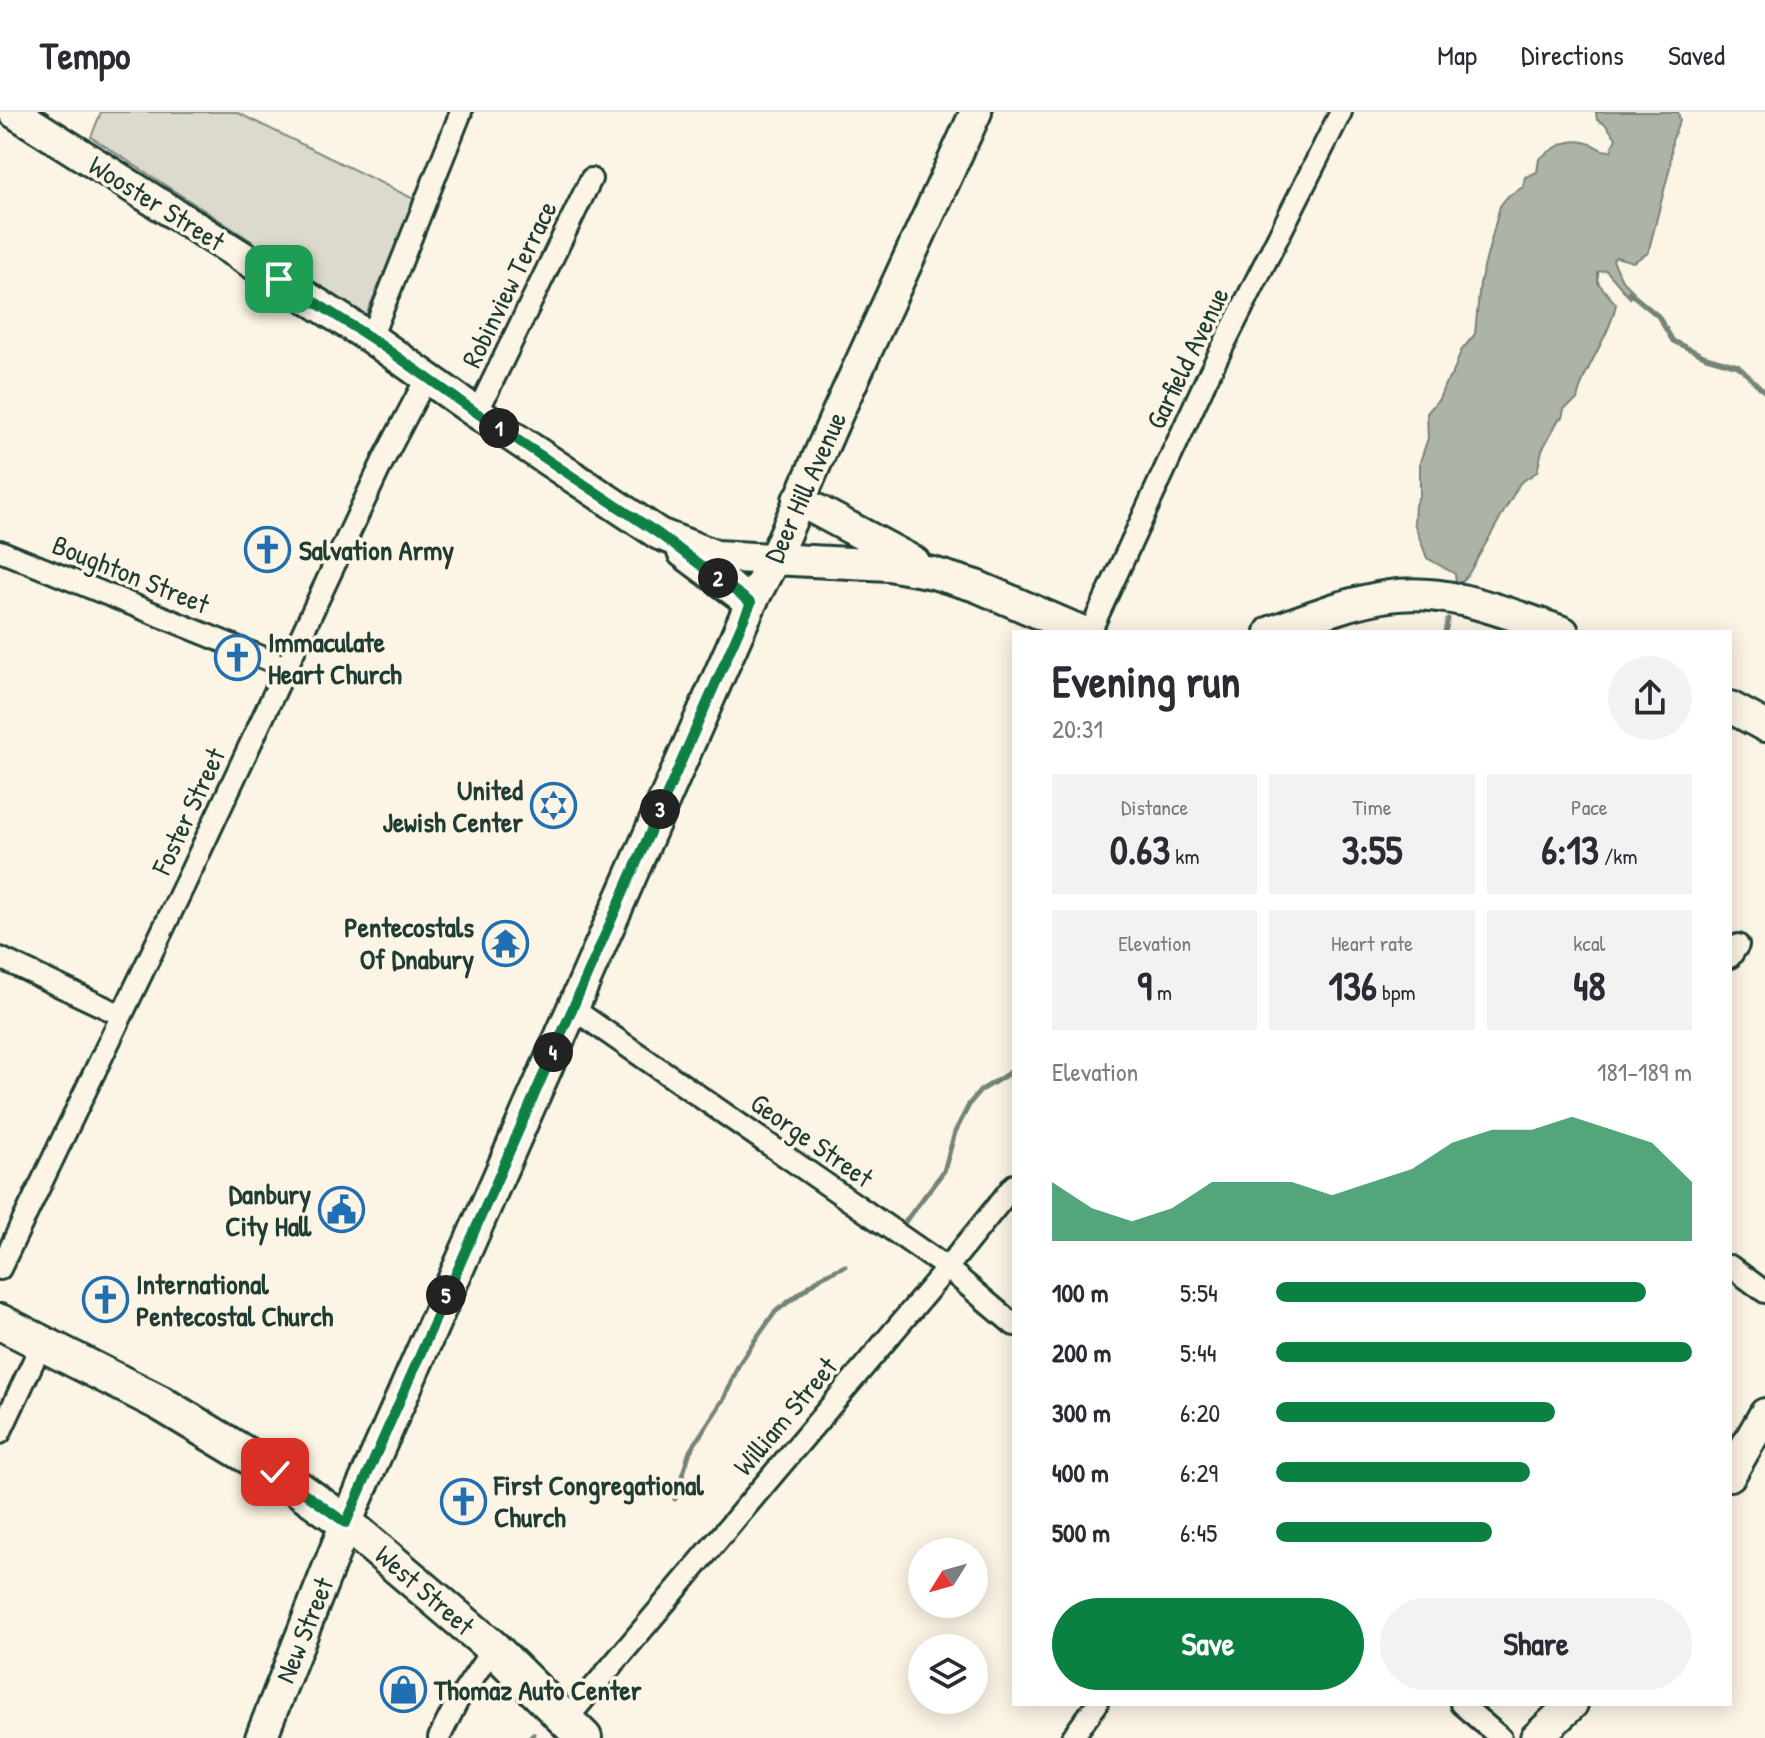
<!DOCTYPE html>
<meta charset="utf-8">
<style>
:root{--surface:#fff;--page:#f2f2f3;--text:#2b2b33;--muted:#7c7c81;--line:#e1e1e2;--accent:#0b8043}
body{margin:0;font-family:"Patrick Hand",sans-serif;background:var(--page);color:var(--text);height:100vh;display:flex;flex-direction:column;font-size:30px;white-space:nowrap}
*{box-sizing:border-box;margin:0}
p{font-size:26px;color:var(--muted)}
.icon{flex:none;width:44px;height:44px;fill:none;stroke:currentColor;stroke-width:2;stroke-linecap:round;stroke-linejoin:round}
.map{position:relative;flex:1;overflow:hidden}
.side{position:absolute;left:1012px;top:518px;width:720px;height:1076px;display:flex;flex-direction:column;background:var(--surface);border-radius:0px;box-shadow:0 4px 20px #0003}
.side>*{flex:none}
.needle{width:52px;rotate:233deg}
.fabs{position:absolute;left:908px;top:1426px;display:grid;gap:16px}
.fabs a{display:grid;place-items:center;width:80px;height:80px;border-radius:50%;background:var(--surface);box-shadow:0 4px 20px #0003;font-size:40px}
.pin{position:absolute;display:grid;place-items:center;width:68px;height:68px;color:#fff;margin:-34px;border-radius:16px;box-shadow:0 4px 12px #0006}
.km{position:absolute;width:40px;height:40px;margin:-20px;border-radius:50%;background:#222;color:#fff;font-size:22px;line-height:40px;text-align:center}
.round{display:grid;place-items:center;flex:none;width:84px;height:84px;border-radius:42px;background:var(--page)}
.headline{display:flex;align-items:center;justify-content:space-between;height:136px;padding:0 40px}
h1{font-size:44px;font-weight:800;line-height:60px}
.figures{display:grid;grid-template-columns:repeat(3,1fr);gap:12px;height:136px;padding:8px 40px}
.figures div{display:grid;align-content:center;border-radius:0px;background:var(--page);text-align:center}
.figures b{font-size:40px;font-weight:800}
.figures small{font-size:22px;font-weight:400}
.figures p{font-size:22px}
.chart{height:224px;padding:16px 40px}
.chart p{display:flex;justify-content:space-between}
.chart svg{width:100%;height:144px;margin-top:8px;fill:var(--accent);opacity:.7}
.primary-button{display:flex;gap:16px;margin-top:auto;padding:16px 40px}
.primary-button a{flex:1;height:92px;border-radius:48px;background:var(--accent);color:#fff;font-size:32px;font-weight:800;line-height:92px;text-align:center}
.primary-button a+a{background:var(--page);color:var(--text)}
ul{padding:0 40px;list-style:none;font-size:26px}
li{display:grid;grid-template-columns:128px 96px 1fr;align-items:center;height:60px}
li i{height:20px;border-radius:10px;background:var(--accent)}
header{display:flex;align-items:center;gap:48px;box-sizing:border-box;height:112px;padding:0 40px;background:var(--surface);border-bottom:2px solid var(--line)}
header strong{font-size:38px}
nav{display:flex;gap:44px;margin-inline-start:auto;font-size:28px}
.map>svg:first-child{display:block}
.green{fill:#dcdacc;stroke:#7e8c80;stroke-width:2}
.water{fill:#aeb3a7;stroke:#758479;stroke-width:2}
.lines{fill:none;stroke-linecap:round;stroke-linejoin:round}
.stream{stroke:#758479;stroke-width:5}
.street-casing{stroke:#1f3d34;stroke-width:26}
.secondary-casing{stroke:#1f3d34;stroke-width:36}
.primary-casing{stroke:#1f3d34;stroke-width:40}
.street{stroke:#fcf5e5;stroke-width:20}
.secondary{stroke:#fcf5e5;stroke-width:30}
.primary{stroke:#fcf5e5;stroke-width:34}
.route-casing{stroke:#fff;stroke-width:16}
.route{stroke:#0b8043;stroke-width:10}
.labels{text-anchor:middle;stroke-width:7;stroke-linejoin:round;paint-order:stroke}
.street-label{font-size:28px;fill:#1f3d34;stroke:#fcf5e5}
.poi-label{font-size:28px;font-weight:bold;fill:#1f3d34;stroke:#fcf5e5;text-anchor:start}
</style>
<header>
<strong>Tempo</strong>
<nav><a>Map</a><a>Directions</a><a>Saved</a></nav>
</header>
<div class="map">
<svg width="1765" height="1626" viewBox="0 0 1765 1626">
<rect width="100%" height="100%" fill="#fcf5e5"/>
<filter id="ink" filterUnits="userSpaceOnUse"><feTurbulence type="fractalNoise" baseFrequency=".0125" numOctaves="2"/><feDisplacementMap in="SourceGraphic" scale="16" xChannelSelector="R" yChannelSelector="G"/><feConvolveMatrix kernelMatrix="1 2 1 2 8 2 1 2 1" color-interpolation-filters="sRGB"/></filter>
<g filter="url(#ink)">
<path class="green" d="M 101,0 L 236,0 L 416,88 L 366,203 L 91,25 Z"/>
<path class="water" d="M 1596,0 L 1678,0 L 1680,8 L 1672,29 L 1670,55 L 1648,141 L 1633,150 L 1616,145 L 1613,148 L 1622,168 L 1634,180 L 1630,186 L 1606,158 L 1598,160 L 1598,171 L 1616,192 C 1609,227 1584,254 1577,288 L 1564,297 L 1562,306 L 1559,307 L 1542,338 L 1537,360 L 1520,371 L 1468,463 L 1460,472 L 1456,471 L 1455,462 L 1427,446 L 1414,411 L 1415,393 L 1420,382 L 1420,350 L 1428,326 L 1427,301 L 1439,287 L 1445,272 L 1453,261 L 1461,239 L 1475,222 L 1480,171 L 1500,94 L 1508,84 L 1523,75 L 1525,65 L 1537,60 L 1539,47 C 1556,34 1571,23 1593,33 C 1600,37 1603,39 1611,39 L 1616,26 L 1605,12 L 1597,8 Z"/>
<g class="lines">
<path class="stream" d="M 1629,180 L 1658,204 L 1673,229 L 1706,245 L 1738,254 L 1765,280
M 1445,520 L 1448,507
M 901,1115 L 944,1059 L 955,1020 L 970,991 L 980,979 L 1014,958
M 675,1387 L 690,1339 L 725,1285 L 738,1254 L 751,1234 L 775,1200 L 823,1164 L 845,1154
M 529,1626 L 533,1622"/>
<defs>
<path id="street" d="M 371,226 L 461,0
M 477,301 L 591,67
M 0,439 L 286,555
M 1090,520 L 1206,268 L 1341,0
M 1730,845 L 1738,833
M 0,846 L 121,903
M 572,896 L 947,1156 L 1014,1213
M 1730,1154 L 1765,1180
M 0,1157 L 190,761 L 383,349 L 427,265
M 0,1321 L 42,1231
M 1461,1592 L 1501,1626
M 567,1607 L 947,1156 L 1014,1073
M 439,1626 L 457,1590 L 493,1536
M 1072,1626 L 1097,1592"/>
<path id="secondary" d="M 14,0 L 371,226 L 477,301 L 659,422 L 716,444 L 889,453 L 933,461 L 976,474 L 1083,520
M 798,388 L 914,450
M 683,440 L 751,491
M 1271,520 C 1309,506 1348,490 1389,484 C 1448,475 1508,502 1563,520
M 1730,595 L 1765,614
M 1730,1363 L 1765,1302
M 261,1626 L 346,1411 L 385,1323 L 751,491 L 774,447 L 838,300 L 976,0
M 1536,1626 L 1572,1592"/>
<path id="primary" d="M 0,1210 L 160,1291 L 275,1360 L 346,1411 L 493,1536 L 584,1626"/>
</defs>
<use href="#street" class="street-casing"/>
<use href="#secondary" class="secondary-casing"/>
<use href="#primary" class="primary-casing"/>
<use href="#street" class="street"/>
<use href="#secondary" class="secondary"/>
<use href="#primary" class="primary"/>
</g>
</g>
<g class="lines" filter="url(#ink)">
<defs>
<path id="route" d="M 275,1360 L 346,1411 L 751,491 L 659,422 L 477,301 L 371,226 L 279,167"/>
</defs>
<use href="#route" class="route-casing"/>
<use href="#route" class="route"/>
</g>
<defs>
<symbol id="church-ring" viewBox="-11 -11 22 22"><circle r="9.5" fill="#fcf5e5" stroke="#1f6fb2" stroke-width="1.5"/><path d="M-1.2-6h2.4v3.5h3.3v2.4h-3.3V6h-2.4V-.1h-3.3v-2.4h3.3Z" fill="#1f6fb2"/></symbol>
<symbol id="synagogue-ring" viewBox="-11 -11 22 22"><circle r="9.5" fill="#fcf5e5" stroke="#1f6fb2" stroke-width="1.5"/><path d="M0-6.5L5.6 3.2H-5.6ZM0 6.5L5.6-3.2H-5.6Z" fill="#1f6fb2"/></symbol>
<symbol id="temple-ring" viewBox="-11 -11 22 22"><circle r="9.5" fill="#fcf5e5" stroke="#1f6fb2" stroke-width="1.5"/><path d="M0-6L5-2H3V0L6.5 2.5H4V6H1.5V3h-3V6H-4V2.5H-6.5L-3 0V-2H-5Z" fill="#1f6fb2"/></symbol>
<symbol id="civic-ring" viewBox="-11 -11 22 22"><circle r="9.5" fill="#fcf5e5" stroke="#1f6fb2" stroke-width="1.5"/><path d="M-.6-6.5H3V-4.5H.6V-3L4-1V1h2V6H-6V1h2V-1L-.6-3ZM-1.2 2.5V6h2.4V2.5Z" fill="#1f6fb2"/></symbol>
<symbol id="shop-ring" viewBox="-11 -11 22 22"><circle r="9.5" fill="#fcf5e5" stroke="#1f6fb2" stroke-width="1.5"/><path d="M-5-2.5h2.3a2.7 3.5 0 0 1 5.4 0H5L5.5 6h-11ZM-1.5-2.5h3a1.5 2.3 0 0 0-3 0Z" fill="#1f6fb2"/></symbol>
</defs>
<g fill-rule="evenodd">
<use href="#church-ring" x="242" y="412" width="51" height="51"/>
<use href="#church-ring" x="212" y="520" width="51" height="51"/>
<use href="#synagogue-ring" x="528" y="668" width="51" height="51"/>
<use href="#temple-ring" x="480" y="806" width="51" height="51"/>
<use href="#civic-ring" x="316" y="1072" width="51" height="51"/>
<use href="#church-ring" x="80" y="1162" width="51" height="51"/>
<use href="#church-ring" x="438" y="1364" width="51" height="51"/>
<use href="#shop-ring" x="378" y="1552" width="51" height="51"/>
</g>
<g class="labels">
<g class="street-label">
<text transform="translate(157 91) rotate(32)" y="10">Wooster Street</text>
<text transform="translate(509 172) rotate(-64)" y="10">Robinview Terrace</text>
<text transform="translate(1187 246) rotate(-64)" y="10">Garfield Avenue</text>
<text transform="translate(805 375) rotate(-66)" y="10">Deer Hill Avenue</text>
<text transform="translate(131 462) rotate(22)" y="10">Boughton Street</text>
<text transform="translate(188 699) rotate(-65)" y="10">Foster Street</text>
<text transform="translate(812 1028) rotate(35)" y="10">George Street</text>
<text transform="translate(785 1304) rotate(-50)" y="10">William Street</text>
<text transform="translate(425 1478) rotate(41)" y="10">West Street</text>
<text transform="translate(304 1518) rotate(-68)" y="10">New Street</text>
</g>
<g class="poi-label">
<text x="299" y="448">Salvation Army</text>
<text x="268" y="540">Immaculate<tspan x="268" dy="32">Heart Church</tspan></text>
<text x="523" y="688" text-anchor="end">United<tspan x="523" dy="32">Jewish Center</tspan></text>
<text x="474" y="825" text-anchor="end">Pentecostals<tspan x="474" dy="32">Of Dnabury</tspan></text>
<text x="311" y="1092" text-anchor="end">Danbury<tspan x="311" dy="32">City Hall</tspan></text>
<text x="136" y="1182">International<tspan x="136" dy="32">Pentecostal Church</tspan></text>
<text x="494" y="1383">First Congregational<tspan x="494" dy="32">Church</tspan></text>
<text x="434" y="1588">Thomaz Auto Center</text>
</g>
</g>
</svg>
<div class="fabs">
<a><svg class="needle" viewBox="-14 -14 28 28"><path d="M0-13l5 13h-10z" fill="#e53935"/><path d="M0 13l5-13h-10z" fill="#7c7c81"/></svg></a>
<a><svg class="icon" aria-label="layers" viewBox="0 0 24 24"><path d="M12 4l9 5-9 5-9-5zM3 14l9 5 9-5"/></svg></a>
</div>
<div class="pin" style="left:279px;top:167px;background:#1e9e55"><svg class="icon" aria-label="arrive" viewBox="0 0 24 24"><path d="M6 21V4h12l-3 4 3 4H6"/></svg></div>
<div class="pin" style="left:275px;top:1360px;background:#d93025"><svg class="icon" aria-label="check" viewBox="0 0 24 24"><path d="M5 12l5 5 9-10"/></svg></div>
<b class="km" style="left:499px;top:316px">1</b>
<b class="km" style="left:718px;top:466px">2</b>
<b class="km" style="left:660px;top:697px">3</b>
<b class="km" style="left:553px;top:940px">4</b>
<b class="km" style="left:446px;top:1183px">5</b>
<section class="side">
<div class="headline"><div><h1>Evening run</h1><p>20:31</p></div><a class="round"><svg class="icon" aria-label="share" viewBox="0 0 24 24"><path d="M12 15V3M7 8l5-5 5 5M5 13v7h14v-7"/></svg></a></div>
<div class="figures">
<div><p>Distance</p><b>0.63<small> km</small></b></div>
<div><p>Time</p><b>3:55</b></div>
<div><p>Pace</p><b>6:13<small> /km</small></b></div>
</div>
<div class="figures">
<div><p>Elevation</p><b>9<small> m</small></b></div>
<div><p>Heart rate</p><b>136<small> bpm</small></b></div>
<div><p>kcal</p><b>48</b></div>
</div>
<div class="chart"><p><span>Elevation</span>181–189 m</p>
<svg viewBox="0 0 160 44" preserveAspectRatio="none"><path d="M0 44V26L10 34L20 38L30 34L40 26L50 26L60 26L70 30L80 26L90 22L100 14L110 10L120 10L130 6L140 10L150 14L160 26V44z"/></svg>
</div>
<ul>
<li><b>100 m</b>5:54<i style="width:89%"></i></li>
<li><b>200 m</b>5:44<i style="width:100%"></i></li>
<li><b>300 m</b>6:20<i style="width:67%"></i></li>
<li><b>400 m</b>6:29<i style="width:61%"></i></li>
<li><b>500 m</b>6:45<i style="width:52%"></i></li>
</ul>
<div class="primary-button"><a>Save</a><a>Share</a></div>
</section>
</div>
